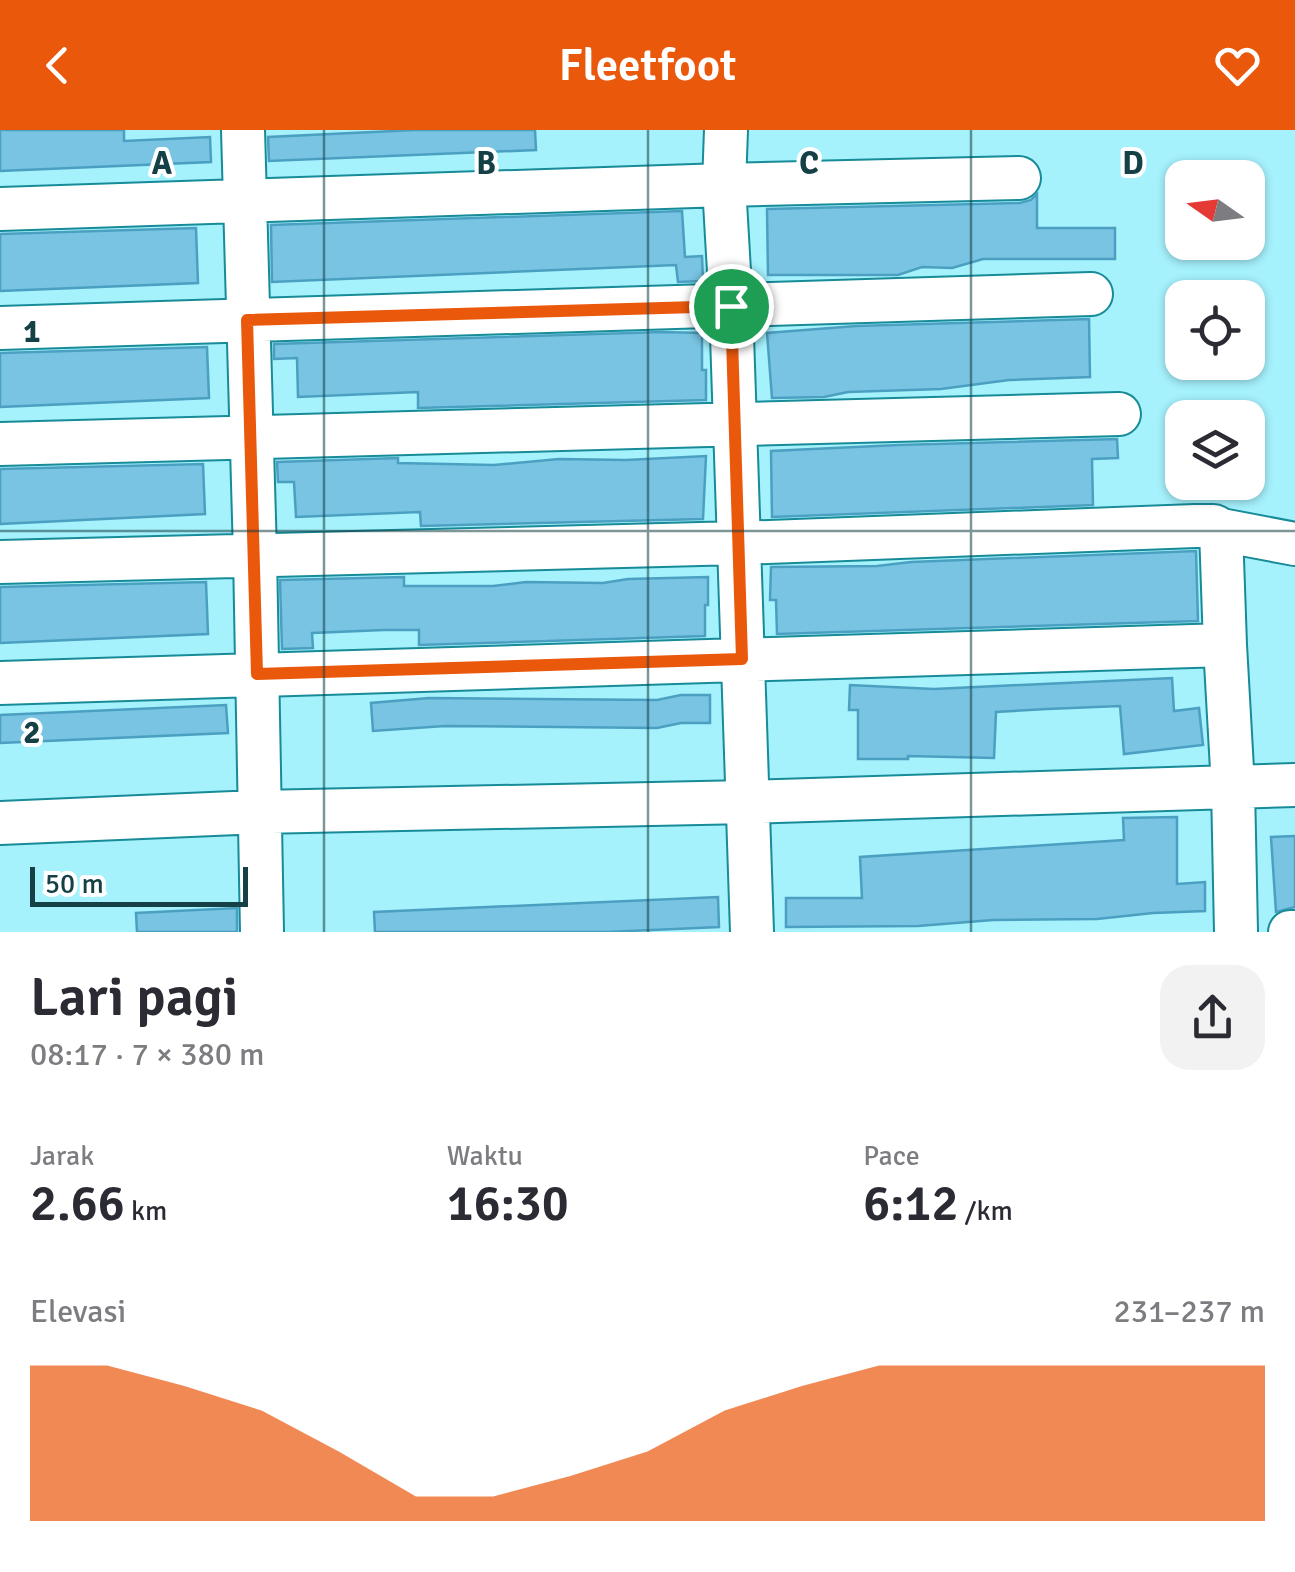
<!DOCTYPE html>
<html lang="id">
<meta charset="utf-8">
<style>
:root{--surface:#fff;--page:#f2f2f3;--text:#2b2b33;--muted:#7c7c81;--accent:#ea580c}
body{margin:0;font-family:Signika,sans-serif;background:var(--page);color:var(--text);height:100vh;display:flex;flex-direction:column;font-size:38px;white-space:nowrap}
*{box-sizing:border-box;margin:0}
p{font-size:32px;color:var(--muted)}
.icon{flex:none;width:55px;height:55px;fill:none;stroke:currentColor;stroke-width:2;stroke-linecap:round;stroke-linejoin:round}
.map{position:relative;height:802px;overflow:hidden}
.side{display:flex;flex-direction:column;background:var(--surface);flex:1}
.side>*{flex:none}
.needle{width:65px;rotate:284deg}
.tools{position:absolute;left:1165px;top:30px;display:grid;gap:20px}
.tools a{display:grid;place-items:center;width:100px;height:100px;border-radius:20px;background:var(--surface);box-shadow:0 2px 8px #0004;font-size:50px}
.scale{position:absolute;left:30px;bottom:25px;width:218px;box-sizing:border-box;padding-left:10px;border:5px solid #154045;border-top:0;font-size:28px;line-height:35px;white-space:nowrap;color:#154045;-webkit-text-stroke:8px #fff;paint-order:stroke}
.pin{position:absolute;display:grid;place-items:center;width:85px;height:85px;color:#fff;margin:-42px;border:5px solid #fff;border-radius:50%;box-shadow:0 2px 10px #0007}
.round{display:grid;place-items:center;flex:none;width:105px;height:105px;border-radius:30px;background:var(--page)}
.summary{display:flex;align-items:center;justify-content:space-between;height:170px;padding:0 30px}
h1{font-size:55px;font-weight:600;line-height:75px}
.figures{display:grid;grid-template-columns:repeat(3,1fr);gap:15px;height:170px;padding:10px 30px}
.figures div{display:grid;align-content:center}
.figures b{font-size:50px;font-weight:600}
.figures small{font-size:28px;font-weight:400}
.figures p{font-size:28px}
.chart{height:280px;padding:20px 30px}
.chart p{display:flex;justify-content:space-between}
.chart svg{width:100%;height:180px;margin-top:10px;fill:var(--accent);opacity:.7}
header{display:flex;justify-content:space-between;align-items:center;height:130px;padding:0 30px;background:var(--accent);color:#fff;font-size:45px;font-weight:600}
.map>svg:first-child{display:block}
.building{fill:#79c4e3;stroke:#4ba0c1;stroke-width:2.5}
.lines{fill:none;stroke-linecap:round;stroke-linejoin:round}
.minor-casing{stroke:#178b98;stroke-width:46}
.minor{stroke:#fff;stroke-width:42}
.route-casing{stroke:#fff;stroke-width:20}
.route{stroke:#ea580c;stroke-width:12}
.grid{fill:none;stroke:#154045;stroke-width:2.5;stroke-opacity:0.55}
.grid-label{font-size:32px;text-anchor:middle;font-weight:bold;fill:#154045;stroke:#fff;stroke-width:8;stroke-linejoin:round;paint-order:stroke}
</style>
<header><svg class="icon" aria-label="back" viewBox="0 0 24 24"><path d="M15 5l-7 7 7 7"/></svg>Fleetfoot<svg class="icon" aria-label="heart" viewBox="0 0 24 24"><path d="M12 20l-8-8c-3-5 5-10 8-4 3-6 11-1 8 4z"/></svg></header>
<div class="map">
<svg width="1295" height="802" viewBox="0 0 1295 802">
<rect width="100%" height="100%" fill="#a5f1fc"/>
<path class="building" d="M 0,0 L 124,0 L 124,11 L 210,7 L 211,32 L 0,41 Z
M 415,0 L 535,0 L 536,20 L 269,31 L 268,7 Z
M 1037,64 L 1037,98 L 1115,98 L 1115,129 L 983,129 L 952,138 L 922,137 L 898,145 L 768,145 L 767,79 L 1020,73 L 1031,70 Z
M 682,81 L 685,127 L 702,126 L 703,151 L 678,152 L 676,135 L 272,152 L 271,95 Z
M 196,98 L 198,153 L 0,161 L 0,104 Z
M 1089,189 L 1090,247 L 1009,250 L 941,259 L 848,262 L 824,267 L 772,268 L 767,203 L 856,196 Z
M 662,202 L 702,203 L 702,240 L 706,240 L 706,270 L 418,278 L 418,262 L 298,267 L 297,228 L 274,229 L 274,214 Z
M 207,217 L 209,268 L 0,277 L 0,223 Z
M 1117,309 L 1118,328 L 1092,329 L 1093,375 L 772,387 L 771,321 L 898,315 Z
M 706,326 L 703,389 L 421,396 L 420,382 L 296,387 L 294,352 L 278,352 L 277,332 L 398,328 L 398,333 L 494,335 L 559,329 L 626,330 Z
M 203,334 L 205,384 L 0,394 L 0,339 Z
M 1196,421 L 1198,491 L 777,504 L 776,470 L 770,470 L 771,437 L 877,436 L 911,432 Z
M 404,447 L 404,456 L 493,456 L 526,452 L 603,453 L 628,449 L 708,447 L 708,475 L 705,475 L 705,506 L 419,515 L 419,500 L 384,500 L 312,503 L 313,518 L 282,519 L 280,450 Z
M 206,452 L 208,504 L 0,513 L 0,457 Z
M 1172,548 L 1174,581 L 1199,578 L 1203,615 L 1124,624 L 1120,576 L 1047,579 L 996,582 L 994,628 L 908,626 L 908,629 L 858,629 L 858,580 L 849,580 L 850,555 L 934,559 Z
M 681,565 L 710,565 L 710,593 L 681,593 L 657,598 L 445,596 L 373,601 L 371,573 L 429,568 L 657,570 Z
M 226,575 L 228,603 L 0,613 L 0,585 Z
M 1177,687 L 1177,754 L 1205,752 L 1205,781 L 1153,783 L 1097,789 L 993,790 L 918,796 L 786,797 L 786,768 L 862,768 L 860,727 L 1124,710 L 1123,688 Z
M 1295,706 L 1295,777 L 1276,782 L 1271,707 Z
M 718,767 L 719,797 L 607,802 L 375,802 L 374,782 Z
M 237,778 L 237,802 L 137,802 L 136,783 Z"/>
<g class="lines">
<defs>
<path id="minor" d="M 243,0 L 255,424 L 262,802
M 726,0 L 724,55 L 731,176 L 752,802
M 0,79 L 724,55 L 1019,48
M 0,198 L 1091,164
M 0,314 L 1119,284
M 1221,400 L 1225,515 L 1233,657 L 1236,802
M 0,432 L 739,413 L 1195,396 L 1214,396 L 1221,400 L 1295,414
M 0,553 L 1225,515
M 0,693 L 259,682 L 748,672 L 1295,655
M 1290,802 L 1295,802"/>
</defs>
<use href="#minor" class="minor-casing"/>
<use href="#minor" class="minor"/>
</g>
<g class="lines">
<defs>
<path id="route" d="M 731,176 L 742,529 L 257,544 L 247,190 Z"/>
</defs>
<use href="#route" class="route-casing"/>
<use href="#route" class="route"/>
</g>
<path class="grid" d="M 324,0 L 324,802M 648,0 L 648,802M 971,0 L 971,802M 0,401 L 1295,401"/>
<g class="grid-label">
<text x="162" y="44">A</text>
<text x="486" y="44">B</text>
<text x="809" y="44">C</text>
<text x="1133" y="44">D</text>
<text x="32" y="212">1</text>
<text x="32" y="613">2</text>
</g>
</svg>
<div class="tools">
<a><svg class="needle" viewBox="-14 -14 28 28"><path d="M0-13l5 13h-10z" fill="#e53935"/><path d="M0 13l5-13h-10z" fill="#7c7c81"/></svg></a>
<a><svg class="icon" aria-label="locate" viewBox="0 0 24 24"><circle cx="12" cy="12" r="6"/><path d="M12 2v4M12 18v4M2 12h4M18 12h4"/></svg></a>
<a><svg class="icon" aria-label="layers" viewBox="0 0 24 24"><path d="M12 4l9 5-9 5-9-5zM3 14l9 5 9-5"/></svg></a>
</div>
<div class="scale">50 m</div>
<div class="pin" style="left:731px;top:176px;background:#1e9e55"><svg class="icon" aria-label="arrive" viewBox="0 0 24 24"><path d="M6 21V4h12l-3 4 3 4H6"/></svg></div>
</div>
<section class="side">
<div class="summary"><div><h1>Lari pagi</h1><p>08:17 · 7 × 380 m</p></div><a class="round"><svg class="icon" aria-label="share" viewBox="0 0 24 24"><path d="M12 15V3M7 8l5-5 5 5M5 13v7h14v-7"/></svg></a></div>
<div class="figures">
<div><p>Jarak</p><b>2.66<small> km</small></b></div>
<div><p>Waktu</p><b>16:30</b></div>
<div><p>Pace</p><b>6:12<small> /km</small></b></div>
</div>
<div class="chart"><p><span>Elevasi</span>231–237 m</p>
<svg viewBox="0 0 160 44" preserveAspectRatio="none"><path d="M0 44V6L10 6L20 11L30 17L40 27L50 38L60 38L70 33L80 27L90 17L100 11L110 6L120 6L130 6L140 6L150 6L160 6V44z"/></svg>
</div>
</section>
